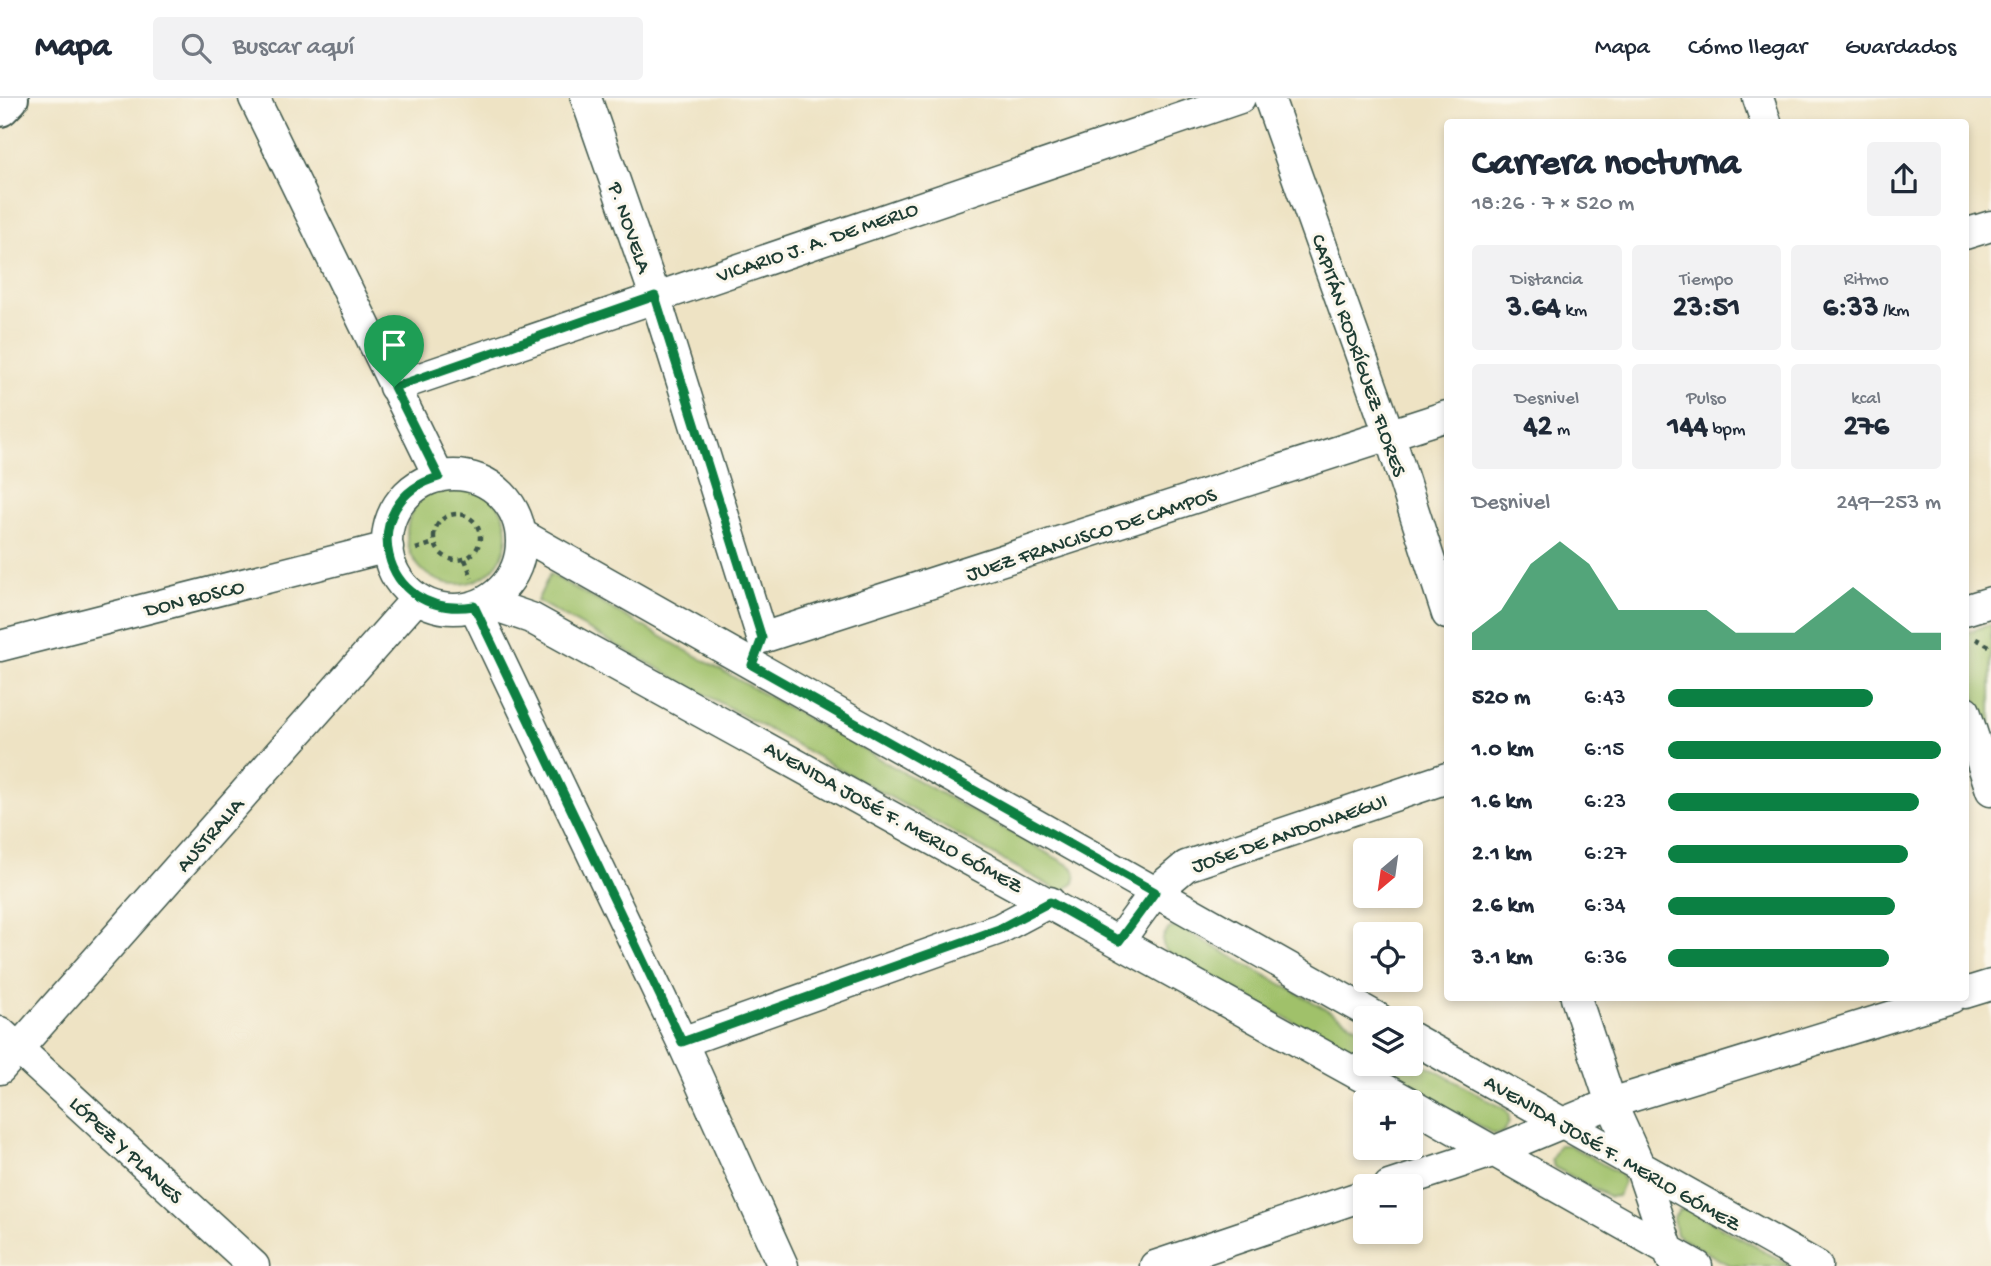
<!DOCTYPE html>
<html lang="es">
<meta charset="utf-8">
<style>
:root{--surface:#fff;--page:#f2f2f3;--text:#1f2937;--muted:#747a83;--line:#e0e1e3;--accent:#0b8043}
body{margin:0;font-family:"Gochi Hand",sans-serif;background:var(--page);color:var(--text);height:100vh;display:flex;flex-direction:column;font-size:26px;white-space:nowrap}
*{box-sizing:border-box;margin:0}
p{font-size:23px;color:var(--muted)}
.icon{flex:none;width:38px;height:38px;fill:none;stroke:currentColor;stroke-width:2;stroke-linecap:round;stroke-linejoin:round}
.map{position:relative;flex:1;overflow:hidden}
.sheet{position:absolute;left:1444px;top:21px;width:525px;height:882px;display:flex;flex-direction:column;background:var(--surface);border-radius:7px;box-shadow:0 4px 10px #0003}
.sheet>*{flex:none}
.needle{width:46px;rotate:209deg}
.controls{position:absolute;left:1353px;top:740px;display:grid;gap:14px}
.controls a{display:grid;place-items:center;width:70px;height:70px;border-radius:7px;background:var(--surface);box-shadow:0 4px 10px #0003;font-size:35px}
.pin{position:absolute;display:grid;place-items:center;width:60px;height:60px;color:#fff;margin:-72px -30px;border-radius:50% 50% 50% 0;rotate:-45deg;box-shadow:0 0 7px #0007}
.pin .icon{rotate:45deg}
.round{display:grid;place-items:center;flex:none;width:74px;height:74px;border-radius:7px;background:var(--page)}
.summary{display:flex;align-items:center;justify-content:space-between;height:119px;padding:0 28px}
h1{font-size:38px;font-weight:700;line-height:52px}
.figures{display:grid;grid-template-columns:repeat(3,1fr);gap:10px;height:119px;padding:7px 28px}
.figures div{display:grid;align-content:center;border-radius:7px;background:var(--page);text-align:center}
.figures b{font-size:30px;font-weight:700}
.figures small{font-size:19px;font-weight:400}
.figures p{font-size:19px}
.chart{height:196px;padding:14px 28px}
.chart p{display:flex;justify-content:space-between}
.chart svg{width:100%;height:126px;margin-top:7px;fill:var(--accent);opacity:.7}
ul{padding:0 28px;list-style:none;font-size:23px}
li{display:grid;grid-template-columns:112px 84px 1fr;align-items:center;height:52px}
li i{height:18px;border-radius:9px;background:var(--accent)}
header{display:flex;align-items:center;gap:42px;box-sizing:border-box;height:98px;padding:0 35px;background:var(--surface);border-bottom:2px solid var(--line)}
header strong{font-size:33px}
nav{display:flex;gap:38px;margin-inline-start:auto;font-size:24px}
.search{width:490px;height:63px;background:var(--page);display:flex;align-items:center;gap:18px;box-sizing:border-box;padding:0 24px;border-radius:7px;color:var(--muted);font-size:26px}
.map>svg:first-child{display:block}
.green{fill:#a0c16a;stroke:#607f4f;stroke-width:2}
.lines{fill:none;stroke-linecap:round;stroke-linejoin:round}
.minor-casing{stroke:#3e564a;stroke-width:33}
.primary-casing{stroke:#3e564a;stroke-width:42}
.path{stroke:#3e564a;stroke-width:4.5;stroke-dasharray:5 5;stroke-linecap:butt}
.minor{stroke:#fff;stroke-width:30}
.primary{stroke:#fff;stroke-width:38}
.route-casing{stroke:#fff;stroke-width:14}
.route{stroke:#0b8043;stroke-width:9}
.labels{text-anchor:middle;stroke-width:6;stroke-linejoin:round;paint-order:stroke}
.street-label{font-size:21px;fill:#1f3d34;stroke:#fbf7ec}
</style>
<header>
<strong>Mapa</strong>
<div class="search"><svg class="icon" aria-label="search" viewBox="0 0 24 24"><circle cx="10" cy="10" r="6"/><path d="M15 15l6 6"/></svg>Buscar aquí</div>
<nav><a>Mapa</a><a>Cómo llegar</a><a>Guardados</a></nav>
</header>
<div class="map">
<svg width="1991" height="1168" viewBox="0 0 1991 1168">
<rect width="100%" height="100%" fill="#fbf7ec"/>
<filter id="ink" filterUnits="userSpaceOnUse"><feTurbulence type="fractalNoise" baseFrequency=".0143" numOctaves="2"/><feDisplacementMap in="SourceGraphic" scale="14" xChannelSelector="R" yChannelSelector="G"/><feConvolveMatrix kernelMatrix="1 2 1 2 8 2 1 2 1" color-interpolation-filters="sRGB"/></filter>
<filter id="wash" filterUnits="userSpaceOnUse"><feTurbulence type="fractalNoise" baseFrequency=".00686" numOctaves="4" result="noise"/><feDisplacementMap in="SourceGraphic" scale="28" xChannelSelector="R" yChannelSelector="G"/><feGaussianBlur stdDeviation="1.57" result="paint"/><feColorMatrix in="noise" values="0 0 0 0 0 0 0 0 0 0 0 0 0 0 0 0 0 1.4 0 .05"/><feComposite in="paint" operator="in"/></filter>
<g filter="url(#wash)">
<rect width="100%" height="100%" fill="#eee3c4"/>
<path class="green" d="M407 436a50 50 0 1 1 100 0a50 50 0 1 1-100 0Z
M 550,476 L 1072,769 L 1076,776 L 1074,785 L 1061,794 L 537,503 Z
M 1991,526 L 1991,644 L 1965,572 L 1965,535 Z
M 1179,829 L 1365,933 L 1365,964 L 1166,853 C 1160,843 1162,838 1170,830 Z
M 1411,959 L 1506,1012 C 1512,1021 1509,1027 1502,1035 L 1494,1036 L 1368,966 L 1410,966 Z
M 1559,1047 L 1569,1047 L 1620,1076 L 1624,1083 L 1618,1098 L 1610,1099 L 1554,1069 L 1551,1062 Z
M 1688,1111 L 1791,1168 L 1731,1168 L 1676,1137 L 1673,1120 L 1680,1112 Z"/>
</g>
<g filter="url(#ink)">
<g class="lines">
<defs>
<path id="minor" d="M 254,0 L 439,379
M 586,0 L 655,198 L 762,540
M 1269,0 L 1390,339 L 1447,516
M 1758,0 L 1766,24
M 1965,136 L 1991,128
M 394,289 L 1240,0
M387 444a67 67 0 1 1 134 0a67 67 0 1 1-134 0Z
M 521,436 L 1378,920
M 484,504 L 531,520 L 1408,1004
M 474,508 L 682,944 L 783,1168
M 1965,512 L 1991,504
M 762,540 L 1447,318
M 0,548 L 388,449
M 1965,613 L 1991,692
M 1119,843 L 1155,794 L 1186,768 L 1447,680
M 1965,895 L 1991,887
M 1576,900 L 1611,1005 L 1641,1071 L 1672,1162
M 0,934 L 254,1168
M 1410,939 L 1817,1168
M 682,944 L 999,831 L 1050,804
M 0,971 L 417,500
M 1410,1006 L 1697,1168
M 1389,1088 L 1495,1053 L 1611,1005 L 1951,900
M 1155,1168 L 1365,1097"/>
<path id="primary" d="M 0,9 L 9,0"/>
</defs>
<use href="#minor" class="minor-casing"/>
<use href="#primary" class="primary-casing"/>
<path class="path" d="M434 439a23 23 0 1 1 46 0a23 23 0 1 1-46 0Z
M 416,451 L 434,445
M 465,461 L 472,480
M 1976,541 L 1991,549"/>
<use href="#minor" class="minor"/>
<use href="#primary" class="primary"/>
</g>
</g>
<g class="lines" filter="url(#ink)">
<defs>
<path id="route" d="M 655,198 L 762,540 L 752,567 L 1155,794 L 1119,843 L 1050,804 L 999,831 L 682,944 L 474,508 C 378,523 355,401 439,379 L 394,289 Z"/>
</defs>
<use href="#route" class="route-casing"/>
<use href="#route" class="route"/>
</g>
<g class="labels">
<g class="street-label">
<text transform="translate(631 129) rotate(71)" y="7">P. NOVELA</text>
<text transform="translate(817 143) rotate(-19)" y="7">VICARIO J. A. DE MERLO</text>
<text transform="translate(1360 257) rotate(71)" y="7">CAPITÁN RODRÍGUEZ FLORES</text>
<text transform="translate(1091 435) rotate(-18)" y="7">JUEZ FRANCISCO DE CAMPOS</text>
<text transform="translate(194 499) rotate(-14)" y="7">DON BOSCO</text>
<text transform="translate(894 718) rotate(29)" y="7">AVENIDA JOSÉ F. MERLO GÓMEZ</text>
<text transform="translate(1289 734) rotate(-19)" y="7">JOSE DE ANDONAEGUI</text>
<text transform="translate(209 736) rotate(-49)" y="7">AUSTRALIA</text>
<text transform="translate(127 1051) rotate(43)" y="7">LÓPEZ Y PLANES</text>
<text transform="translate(1613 1054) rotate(30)" y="7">AVENIDA JOSÉ F. MERLO GÓMEZ</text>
</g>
</g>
</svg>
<div class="controls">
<a><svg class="needle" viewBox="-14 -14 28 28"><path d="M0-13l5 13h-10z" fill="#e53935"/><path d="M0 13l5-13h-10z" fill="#747a83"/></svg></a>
<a><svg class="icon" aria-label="locate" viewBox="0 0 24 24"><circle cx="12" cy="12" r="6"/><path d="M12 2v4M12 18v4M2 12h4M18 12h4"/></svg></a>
<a><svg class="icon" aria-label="layers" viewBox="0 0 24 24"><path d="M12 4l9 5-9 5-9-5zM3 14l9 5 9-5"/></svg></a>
<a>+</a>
<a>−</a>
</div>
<div class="pin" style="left:394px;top:289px;background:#1e9e55"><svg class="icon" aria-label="arrive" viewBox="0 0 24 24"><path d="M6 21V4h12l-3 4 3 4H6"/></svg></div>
<section class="sheet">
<div class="summary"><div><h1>Carrera nocturna</h1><p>18:26 · 7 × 520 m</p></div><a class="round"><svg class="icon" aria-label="share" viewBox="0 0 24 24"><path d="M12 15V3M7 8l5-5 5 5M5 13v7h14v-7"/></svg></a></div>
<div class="figures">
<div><p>Distancia</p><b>3.64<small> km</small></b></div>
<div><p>Tiempo</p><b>23:51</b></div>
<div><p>Ritmo</p><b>6:33<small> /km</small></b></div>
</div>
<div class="figures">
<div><p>Desnivel</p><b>42<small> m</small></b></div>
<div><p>Pulso</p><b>144<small> bpm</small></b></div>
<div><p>kcal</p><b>276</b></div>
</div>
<div class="chart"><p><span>Desnivel</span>249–253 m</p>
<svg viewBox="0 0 160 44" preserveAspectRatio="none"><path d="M0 44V38L10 30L20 14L30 6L40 14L50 30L60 30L70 30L80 30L90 38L100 38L110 38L120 30L130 22L140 30L150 38L160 38V44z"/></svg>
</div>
<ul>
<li><b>520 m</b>6:43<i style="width:75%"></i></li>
<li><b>1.0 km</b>6:15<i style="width:100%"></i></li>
<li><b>1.6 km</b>6:23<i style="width:92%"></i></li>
<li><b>2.1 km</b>6:27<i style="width:88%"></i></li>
<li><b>2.6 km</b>6:34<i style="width:83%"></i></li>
<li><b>3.1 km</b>6:36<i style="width:81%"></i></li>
</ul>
</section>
</div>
